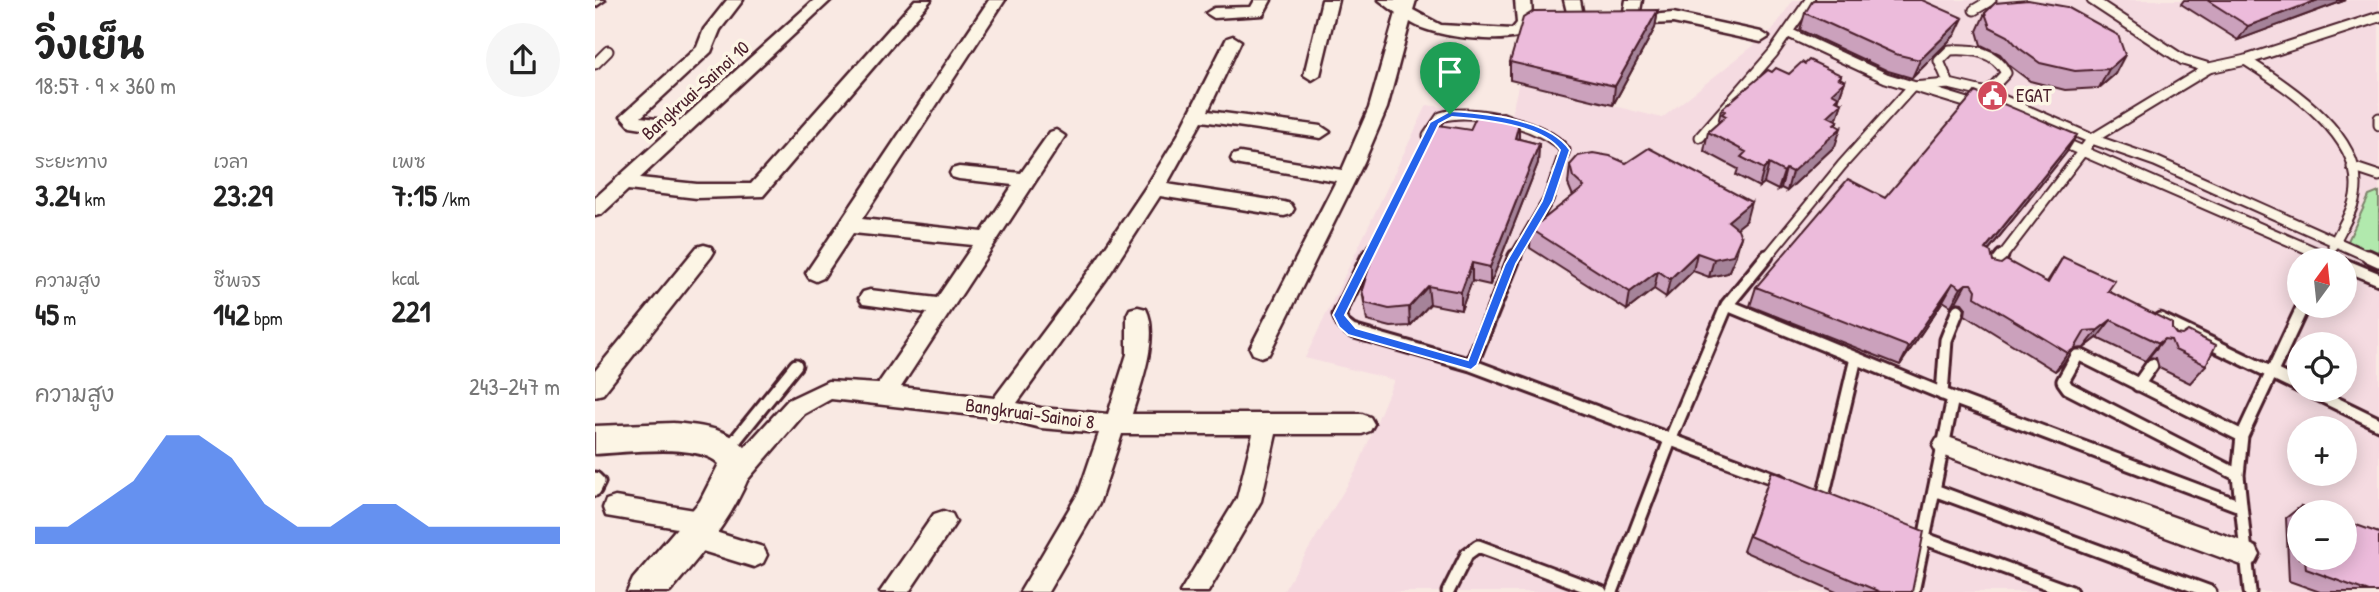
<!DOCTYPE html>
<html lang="th">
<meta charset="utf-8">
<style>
:root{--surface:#fff;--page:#f6f6f6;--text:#222;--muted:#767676;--accent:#2563eb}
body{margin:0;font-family:"Patrick Hand","Playpen Sans Thai",sans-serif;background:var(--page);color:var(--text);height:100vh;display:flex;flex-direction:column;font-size:26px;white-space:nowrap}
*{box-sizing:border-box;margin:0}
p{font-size:23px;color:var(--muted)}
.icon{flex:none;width:38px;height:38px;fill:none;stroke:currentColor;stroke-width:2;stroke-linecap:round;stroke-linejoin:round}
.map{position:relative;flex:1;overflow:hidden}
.side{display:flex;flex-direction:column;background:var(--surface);width:595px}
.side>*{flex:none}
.needle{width:46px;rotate:15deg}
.tools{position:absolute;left:1692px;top:248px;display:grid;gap:14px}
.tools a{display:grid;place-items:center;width:70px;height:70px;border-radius:50%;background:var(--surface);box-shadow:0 4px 18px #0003;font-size:35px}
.pin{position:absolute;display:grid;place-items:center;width:60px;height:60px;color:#fff;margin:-72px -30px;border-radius:50% 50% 50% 0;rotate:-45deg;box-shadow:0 0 7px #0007}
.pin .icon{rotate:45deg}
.round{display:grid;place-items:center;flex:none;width:74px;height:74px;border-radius:37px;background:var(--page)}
.overview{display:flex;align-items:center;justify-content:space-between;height:119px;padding:0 35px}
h1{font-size:38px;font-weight:700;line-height:52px}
.stats{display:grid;grid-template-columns:repeat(3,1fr);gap:10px;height:119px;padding:7px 35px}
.stats div{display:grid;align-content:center}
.stats b{font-size:30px;font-weight:700}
.stats small{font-size:19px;font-weight:400}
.stats p{font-size:19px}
.chart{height:196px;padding:14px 35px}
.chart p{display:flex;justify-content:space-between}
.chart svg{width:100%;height:126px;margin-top:7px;fill:var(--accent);opacity:.7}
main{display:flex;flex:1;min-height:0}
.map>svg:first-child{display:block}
.built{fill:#f5dbe1;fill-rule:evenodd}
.green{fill:#b1e9ad;stroke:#7e846c;stroke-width:2}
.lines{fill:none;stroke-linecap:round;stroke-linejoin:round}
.service-far1-casing{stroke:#4a1f2b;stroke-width:13}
.service-casing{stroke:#4a1f2b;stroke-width:17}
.minor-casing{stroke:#4a1f2b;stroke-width:5}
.secondary-casing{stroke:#4a1f2b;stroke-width:5}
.service-far1{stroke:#fcf5e5;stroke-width:9}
.service{stroke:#fcf5e5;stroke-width:11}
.minor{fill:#fcf5e5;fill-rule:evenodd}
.secondary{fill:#fcf5e5;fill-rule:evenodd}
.wall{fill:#cba1bc;stroke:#4a1f2b;stroke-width:2}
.shaded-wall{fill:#a58399;stroke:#4a1f2b;stroke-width:2}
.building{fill:#ecbbdb;stroke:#4a1f2b;stroke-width:2}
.route{fill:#2563eb;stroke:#fff;stroke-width:2;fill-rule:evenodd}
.labels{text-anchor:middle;stroke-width:7;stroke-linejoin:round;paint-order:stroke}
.street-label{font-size:19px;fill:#4a1f2b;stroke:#fcf5e5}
.poi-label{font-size:19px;fill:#4a1f2b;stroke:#fcf5e5;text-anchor:start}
</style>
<main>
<section class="side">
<div class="overview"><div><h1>วิ่งเย็น</h1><p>18:57 · 9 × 360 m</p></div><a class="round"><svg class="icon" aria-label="share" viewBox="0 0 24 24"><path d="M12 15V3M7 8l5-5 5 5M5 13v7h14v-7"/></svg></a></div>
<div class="stats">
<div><p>ระยะทาง</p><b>3.24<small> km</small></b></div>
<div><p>เวลา</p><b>23:29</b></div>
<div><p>เพซ</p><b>7:15<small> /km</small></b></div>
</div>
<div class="stats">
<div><p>ความสูง</p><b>45<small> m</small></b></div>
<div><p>ชีพจร</p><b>142<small> bpm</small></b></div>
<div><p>kcal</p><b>221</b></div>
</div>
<div class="chart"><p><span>ความสูง</span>243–247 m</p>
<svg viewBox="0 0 160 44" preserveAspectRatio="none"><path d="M0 44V38L10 38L20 30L30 22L40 6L50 6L60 14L70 30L80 38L90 38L100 30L110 30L120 38L130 38L140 38L150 38L160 38V44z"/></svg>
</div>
</section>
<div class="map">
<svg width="1784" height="592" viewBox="0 0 1784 592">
<rect width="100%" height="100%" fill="#f9e9e3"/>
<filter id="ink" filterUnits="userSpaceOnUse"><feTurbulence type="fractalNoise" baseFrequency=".0143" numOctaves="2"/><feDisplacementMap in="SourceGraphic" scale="14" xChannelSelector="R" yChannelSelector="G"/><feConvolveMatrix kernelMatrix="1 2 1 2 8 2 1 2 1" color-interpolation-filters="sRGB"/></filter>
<g filter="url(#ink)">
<path class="built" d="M 1198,0 L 1784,0 L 1784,592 L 688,592 L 762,469 L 799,380 L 710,358 L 832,105 L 916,116 L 924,82 L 1067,118 L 1177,31 ZM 1704,261 L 1750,261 L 1750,306 L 1704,306 ZM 1704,345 L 1750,345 L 1750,390 L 1704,390 ZM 1704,429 L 1750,429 L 1750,474 L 1704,474 ZM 1704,513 L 1750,513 L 1750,558 L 1704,558 Z"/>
<path class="green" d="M 1784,192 L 1784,257 L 1752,243 L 1774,196 Z"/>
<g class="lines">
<defs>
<path id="service-far1" d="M 1497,0 L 1588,60 L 1614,68
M 1379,10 L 1396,0
M 1194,33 L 1291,78 L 1383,106
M 1650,60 C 1692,87 1771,136 1760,196 C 1757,214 1745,230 1738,246
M 0,64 L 13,51
M 1354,84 L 1344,61 L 1355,50 C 1378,49 1400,51 1411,73 L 1392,93
M 1784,118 L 1784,125
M 833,136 L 846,117 C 878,107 949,124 970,150 L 953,200 L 919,258
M 1105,137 L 1178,53 L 1215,0
M 1462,140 L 1734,258
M 1757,167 L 1784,176
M 772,258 L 777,248
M 1171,258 L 1247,165 L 1317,87 L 1354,84 L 1392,93 L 1497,139 L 1560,161 L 1777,258
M 1406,258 L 1497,139 L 1614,68 L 1651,60 L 1784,17"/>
<path id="service" d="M 773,256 L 744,315 L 748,324 L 757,331 L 876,365 L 1186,481
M 1730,256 L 1741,261
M 1773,256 L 1784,261
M 1750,265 L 1784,279
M 1394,273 L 1407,256
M 1132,305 L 1358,398 L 1645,506
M 1565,319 L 1704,386
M 876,365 L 920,256
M 1543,385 L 1557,365
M 1714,390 L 1784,424
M 1347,394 L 1351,340 L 1363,310
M 134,448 L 201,365
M 1643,475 L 1473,388 L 1468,381 L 1482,356 L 1487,356 L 1647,436
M 0,478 L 4,482 L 0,490
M 1339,490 L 1615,592
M 1228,497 L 1261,358
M 1328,538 L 1476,592
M 853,592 L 872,554 L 883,546 L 1006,592
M 1017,592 L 1076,438 L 1132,305 L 1172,256
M 1318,592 L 1358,398
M 1655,592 L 1643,475 L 1647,436 L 1708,306"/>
<path id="minor" d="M 0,0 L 10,0 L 0,7 Z
M 132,0 L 148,0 L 125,30 L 116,52 L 46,117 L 84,122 L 219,0 L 236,0 L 45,178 L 102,184 L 156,184 L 320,0 L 336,0 L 168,196 L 102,198 L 33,190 L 7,214 L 0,216 L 0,198 L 73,132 L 35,126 L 26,116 L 102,47 L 109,29 Z
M 394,0 L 410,0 L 267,219 L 387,232 L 418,185 L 364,179 L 357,177 L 355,173 L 357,169 L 364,167 L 426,173 L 455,132 L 461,130 L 470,136 L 306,387 L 399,398 L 497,267 L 553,184 L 583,135 L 632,38 L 638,36 L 646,41 L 613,111 L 726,126 L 735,132 L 726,138 L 607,121 L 572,184 L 689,202 L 696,204 L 699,209 L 696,214 L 689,216 L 565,196 L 512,278 L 422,403 L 446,408 L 513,414 L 532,354 L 532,315 L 535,309 L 543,307 L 551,309 C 565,336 545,387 537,414 L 767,414 L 775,417 L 779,424 L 775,431 L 767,434 L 681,434 L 666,501 L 613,592 L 585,592 L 642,498 L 658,434 L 527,434 L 504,504 L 453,592 L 425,592 L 484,492 L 504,433 L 446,428 L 405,418 L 236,399 L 209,414 L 148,485 L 139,488 L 130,485 L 127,477 L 130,469 L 193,400 L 233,381 L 283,384 L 332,313 L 268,304 L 264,298 L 268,292 L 275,290 L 342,298 L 378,245 L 258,233 L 228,278 L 221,281 L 214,278 L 211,273 Z
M 660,0 L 676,0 L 668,15 L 619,18 L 611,13 L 619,8 L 656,7 Z
M 727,0 L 743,0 L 725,75 L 717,80 L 709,75 Z
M 784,0 L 821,0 L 818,10 L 846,25 L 917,29 L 922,23 L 920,0 L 936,0 L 937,17 L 947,16 L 955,21 L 953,24 L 936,27 L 931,35 C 902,44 840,38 815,22 L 792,108 L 769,162 L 674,354 L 666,357 L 658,354 L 655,348 L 741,181 L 645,165 L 638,163 L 636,159 L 638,155 L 645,153 L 747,170 L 774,108 L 801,13 Z
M 969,0 L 985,0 L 989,21 L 987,24 L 975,24 Z
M 1031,0 L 1047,0 L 1044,16 L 1078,13 L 1166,32 L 1174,37 L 1166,42 L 1078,23 L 1029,25 L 1027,22 Z
M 109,245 L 116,247 L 119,252 L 116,257 L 8,394 L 0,396 L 0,371 L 102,247 Z
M 1350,436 L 1652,543 L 1661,547 L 1665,555 L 1661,563 L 1652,567 L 1342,453 L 1338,446 L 1342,439 Z
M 20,497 L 118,513 L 122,521 L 114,530 L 168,547 L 172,555 L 168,563 L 159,567 L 88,545 L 84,537 L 88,529 L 11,516 L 8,508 L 11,500 Z
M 348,511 L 357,514 L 361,522 L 314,592 L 285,592 L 339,514 Z"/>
<path id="secondary" d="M 78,423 C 110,426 144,429 159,461 C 144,512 108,552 75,592 L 32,592 L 38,579 L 105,501 L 124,464 C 103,442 29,453 0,454 L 0,426 Z"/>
</defs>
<use href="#service-far1" class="service-far1-casing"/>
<use href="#service" class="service-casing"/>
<use href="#minor" class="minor-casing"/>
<use href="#secondary" class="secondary-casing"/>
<use href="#service-far1" class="service-far1"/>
<use href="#service" class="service"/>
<use href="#minor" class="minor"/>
<use href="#secondary" class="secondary"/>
</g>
<path class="wall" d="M 1433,0 L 1520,74 L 1504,88 L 1470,90 L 1435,81 L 1415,66 L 1405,54 L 1386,45 L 1382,31 L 1390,13 Z
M 1589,0 L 1751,0 L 1643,40 L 1586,4 Z
M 1063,10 L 1060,28 L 1018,105 L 915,80 L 915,62 Z
M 1210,13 L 1360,35 L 1317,78 L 1293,71 L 1205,30 Z
M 1177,72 L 1194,74 L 1246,75 L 1245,78 L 1250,81 L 1243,101 L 1247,103 L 1241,120 L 1243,121 L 1241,125 L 1240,146 L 1192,191 L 1186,188 L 1183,190 L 1169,183 L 1164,187 L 1141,175 L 1143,169 L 1109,151 L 1113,132 L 1123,123 L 1126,110 Z
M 924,123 L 924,139 L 944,144 L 943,163 L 895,285 L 877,281 L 866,310 L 835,304 L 815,326 L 796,327 L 772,321 L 767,290 L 772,272 L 770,256 L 875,130 Z
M 1471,153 L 1393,251 L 1398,262 L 1452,282 L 1468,257 L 1513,291 L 1577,329 L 1611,365 L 1595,383 L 1564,368 L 1561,358 L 1554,357 L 1550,361 L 1502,338 L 1489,348 L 1479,349 L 1467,365 L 1460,371 L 1370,315 L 1371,308 L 1367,303 L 1361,302 L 1356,306 L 1348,301 L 1305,365 L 1155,306 L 1161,287 L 1290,198 Z
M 975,165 L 1151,221 L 1142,228 L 1141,255 L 1133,273 L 1114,277 L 1098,271 L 1071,297 L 1059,289 L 1032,310 L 935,248 L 936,229 L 978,196 L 973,184 Z
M 1177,471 L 1317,592 L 1241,592 L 1148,551 Z
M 1706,506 L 1727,513 L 1704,513 L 1704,558 L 1750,558 L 1784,592 L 1725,592 L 1694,581 L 1691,518 Z"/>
<path class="shaded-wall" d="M 1723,0 L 1751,0 L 1643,40 L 1653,26 Z
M 1063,10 L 1060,28 L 1018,105 L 1020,86 Z
M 1368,18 L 1360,35 L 1317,78 L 1325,60 Z
M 1530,55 L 1520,74 L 1504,88 L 1514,69 Z
M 1246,75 L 1242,88 L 1250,81 L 1240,109 L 1247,103 L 1241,121 L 1227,134 L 1237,93 L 1243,78 Z
M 1243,121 L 1238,135 L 1246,128 L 1240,146 L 1192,191 L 1197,172 Z
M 924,123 L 924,142 L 920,138 Z
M 1482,135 L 1471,153 L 1380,267 L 1390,249 Z
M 944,144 L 943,163 L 895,285 L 895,267 Z
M 1174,164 L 1169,183 L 1164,187 L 1169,169 Z
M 1191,169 L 1186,188 L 1183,190 L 1189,172 Z
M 1156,202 L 1151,221 L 1128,239 L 1133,221 Z
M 1146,237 L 1141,255 L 1133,273 L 1114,277 L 1119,259 Z
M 1102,253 L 1098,271 L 1071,297 L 1075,279 Z
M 877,263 L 877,281 L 866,310 L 866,292 Z
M 1063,271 L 1059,289 L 1032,310 L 1035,292 Z
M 1358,283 L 1348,301 L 1305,365 L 1314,347 Z
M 1371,284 L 1361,302 L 1356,306 L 1366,288 Z
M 833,286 L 835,304 L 815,326 L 814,307 Z
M 1516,320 L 1502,338 L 1489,348 L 1503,330 Z
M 1569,339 L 1554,357 L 1550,361 L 1564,343 Z
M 1480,348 L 1467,365 L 1460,371 L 1473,353 Z"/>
<path class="building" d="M 1218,0 L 1327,0 L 1368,18 L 1325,60 L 1300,54 L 1210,13 Z
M 1433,0 L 1472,7 L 1523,35 L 1530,55 L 1514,69 L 1480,71 L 1445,63 L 1424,48 L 1413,36 L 1395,27 L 1390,13 L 1400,3 Z
M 1612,0 L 1723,0 L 1653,26 Z
M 1063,10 L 1020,86 L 915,62 L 928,18 L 939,11 Z
M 1214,60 L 1246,75 L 1243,78 L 1250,81 L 1237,93 L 1244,97 L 1241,100 L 1247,103 L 1233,116 L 1243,121 L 1239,124 L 1246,128 L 1197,172 L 1191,169 L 1189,172 L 1174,164 L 1169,169 L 1146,157 L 1151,152 L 1113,132 L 1131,116 L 1127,114 L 1130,111 L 1126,110 L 1129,107 L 1173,70 L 1177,72 L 1181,68 L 1194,74 L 1207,62 L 1210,64 Z
M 1380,92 L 1482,135 L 1390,249 L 1396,252 L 1398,262 L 1406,264 L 1411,260 L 1453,283 L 1468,257 L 1520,281 L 1513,291 L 1577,323 L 1577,329 L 1581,334 L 1587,335 L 1593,331 L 1621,345 L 1611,365 L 1580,350 L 1576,340 L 1569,339 L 1564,343 L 1516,320 L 1503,330 L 1490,331 L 1480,348 L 1473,353 L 1380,297 L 1381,290 L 1377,284 L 1371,284 L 1366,288 L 1358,283 L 1314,347 L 1161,287 L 1253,179 L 1290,198 Z
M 908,112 L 918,116 L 924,123 L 920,138 L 944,144 L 895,267 L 877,263 L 866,292 L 833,286 L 814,307 L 794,309 L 770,303 L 767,290 L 777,258 L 770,256 L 837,124 L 875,130 L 881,117 L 893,113 Z
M 1054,148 L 1156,202 L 1133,221 L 1143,229 L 1146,237 L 1138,255 L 1119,259 L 1102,253 L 1075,279 L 1063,271 L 1035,292 L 936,229 L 989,187 L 978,177 L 975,165 L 983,156 L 998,153 L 1015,156 L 1031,163 Z
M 1177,471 L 1329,531 L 1317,592 L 1285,592 L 1154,536 Z
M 1706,506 L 1727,513 L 1707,513 Z
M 1750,521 L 1784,533 L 1784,592 L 1774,592 L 1711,569 L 1710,558 L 1750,558 Z"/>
</g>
<path class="route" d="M 855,111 C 890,113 954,119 975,150 L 958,201 L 921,264 L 882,365 L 876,370 L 753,335 L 744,327 L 738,315 L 835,122 ZM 857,117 C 886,119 947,125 965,150 L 947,201 L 910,264 L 873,360 L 761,328 L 750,315 L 844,124 Z"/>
<defs>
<symbol id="civic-disc" viewBox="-11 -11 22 22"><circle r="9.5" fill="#d1495b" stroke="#fcf5e5"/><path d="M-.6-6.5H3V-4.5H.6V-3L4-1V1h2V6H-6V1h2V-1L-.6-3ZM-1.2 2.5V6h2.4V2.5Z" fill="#fff"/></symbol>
</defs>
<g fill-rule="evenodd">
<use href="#civic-disc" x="1380" y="78" width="35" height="35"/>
</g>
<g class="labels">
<g class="street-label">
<text transform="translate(100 90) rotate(-42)" y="7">Bangkruai-Sainoi 10</text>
<text transform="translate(435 413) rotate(8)" y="7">Bangkruai-Sainoi 8</text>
</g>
<g class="poi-label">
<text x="1421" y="102">EGAT</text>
</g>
</g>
</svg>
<div class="tools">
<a><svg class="needle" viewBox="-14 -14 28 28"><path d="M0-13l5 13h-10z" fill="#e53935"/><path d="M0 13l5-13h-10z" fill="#767676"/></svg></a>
<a><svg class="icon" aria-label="locate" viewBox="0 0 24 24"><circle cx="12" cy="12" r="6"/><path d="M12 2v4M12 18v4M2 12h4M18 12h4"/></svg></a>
<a>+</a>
<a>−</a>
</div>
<div class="pin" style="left:855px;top:114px;background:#1e9e55"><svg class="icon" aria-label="arrive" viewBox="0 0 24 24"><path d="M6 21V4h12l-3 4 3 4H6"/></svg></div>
</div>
</main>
